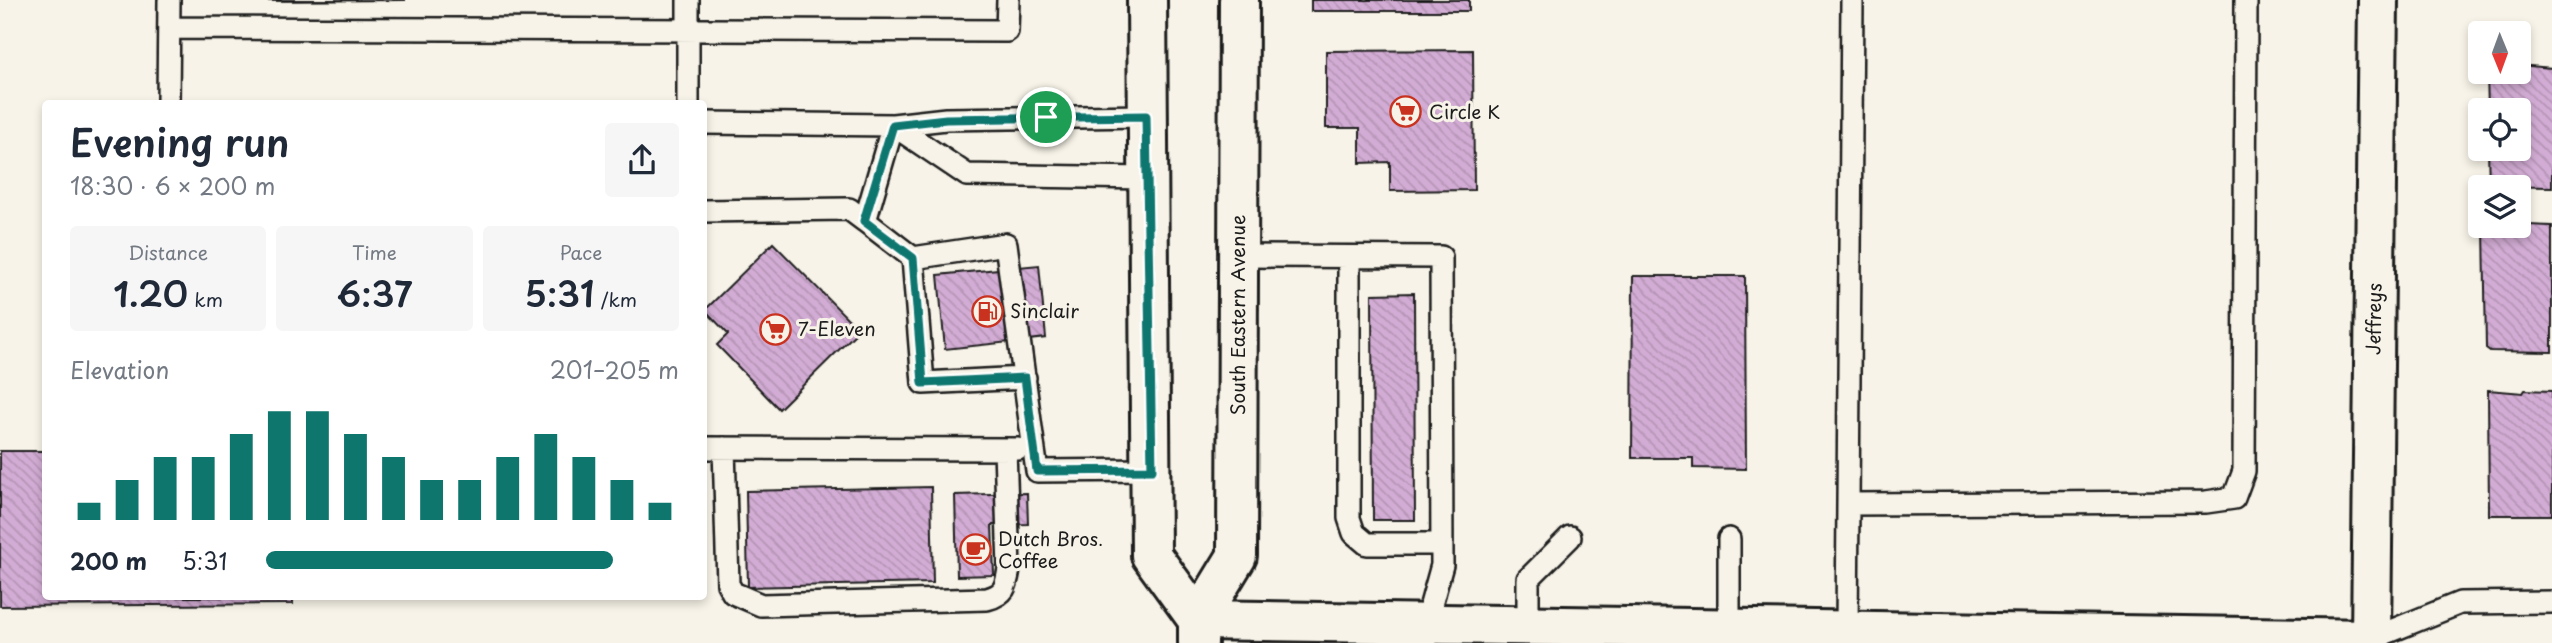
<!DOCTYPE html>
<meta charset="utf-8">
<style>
:root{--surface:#fff;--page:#f6f6f7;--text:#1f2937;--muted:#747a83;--accent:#0f766e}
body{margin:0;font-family:"Playpen Sans",sans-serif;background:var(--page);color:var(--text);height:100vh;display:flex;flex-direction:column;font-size:26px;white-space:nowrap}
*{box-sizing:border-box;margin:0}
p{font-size:23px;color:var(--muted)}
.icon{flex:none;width:38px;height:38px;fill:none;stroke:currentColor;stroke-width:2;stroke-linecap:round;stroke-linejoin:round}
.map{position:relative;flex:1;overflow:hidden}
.sheet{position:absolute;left:42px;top:100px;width:665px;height:500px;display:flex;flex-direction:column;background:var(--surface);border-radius:7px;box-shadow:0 4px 10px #0003}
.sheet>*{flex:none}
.needle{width:46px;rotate:179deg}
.fabs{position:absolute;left:2468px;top:21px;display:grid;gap:14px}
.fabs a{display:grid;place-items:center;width:63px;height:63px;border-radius:7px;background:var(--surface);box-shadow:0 4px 10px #0003;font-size:35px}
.pin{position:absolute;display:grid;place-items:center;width:60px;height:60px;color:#fff;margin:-30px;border:4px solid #fff;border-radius:50%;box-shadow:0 2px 7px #0007}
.round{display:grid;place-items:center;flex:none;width:74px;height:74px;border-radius:7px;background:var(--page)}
.headline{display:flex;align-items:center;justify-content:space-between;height:119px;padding:0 28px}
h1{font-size:38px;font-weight:600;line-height:52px}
.metrics{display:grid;grid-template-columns:repeat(3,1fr);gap:10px;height:119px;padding:7px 28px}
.metrics div{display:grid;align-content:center;border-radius:7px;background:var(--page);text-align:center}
.metrics b{font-size:35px;font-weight:600}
.metrics small{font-size:19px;font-weight:400}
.metrics p{font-size:19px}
.chart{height:196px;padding:14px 28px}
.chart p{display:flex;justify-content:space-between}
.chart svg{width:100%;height:126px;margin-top:7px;stroke:var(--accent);stroke-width:6}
ul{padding:0 28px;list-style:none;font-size:23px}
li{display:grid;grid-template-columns:112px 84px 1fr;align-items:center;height:52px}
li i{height:18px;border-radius:9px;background:var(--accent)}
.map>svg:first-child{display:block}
.building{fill:url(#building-back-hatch);stroke:#1c1c1c;stroke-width:2}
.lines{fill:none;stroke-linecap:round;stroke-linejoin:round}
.lane-casing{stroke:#1c1c1c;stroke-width:26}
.street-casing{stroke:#1c1c1c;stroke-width:44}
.primary-casing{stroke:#1c1c1c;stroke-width:44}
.lane{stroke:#f7f3e8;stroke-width:21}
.street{stroke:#f7f3e8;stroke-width:38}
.primary{stroke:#f7f3e8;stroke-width:38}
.route-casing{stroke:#fff;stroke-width:14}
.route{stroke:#0f766e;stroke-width:9}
.labels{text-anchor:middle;stroke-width:6;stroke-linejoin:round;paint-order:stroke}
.poi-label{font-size:19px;fill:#1c1c1c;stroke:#f7f3e8;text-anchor:start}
.street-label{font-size:19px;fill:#1c1c1c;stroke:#f7f3e8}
</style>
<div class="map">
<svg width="2552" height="643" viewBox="0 0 2552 643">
<defs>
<pattern id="building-back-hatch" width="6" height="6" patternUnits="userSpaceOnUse" patternTransform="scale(1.75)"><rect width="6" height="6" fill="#d2acd4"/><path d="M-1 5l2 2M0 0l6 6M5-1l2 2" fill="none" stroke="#b493b5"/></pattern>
</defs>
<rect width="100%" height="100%" fill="#f7f3e8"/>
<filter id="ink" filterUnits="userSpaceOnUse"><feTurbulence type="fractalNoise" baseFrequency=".0143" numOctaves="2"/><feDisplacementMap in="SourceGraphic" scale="14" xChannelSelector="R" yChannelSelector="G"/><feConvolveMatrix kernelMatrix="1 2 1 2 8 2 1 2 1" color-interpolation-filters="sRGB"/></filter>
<g filter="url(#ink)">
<path class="building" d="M 264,0 L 406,0 L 264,1 Z
M 1311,0 L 1469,0 L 1469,11 L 1311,11 Z
M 1473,50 L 1474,190 L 1390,191 L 1390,162 L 1360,163 L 1360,128 L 1326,128 L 1326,51 Z
M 2518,65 L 2552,68 L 2552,187 L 2489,186 L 2488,149 L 2518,149 L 2518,110 L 2488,110 L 2487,72 L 2518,72 Z
M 2529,225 L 2552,226 L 2552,352 L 2490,351 L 2486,348 L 2484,227 L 2529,228 Z
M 773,243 L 859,330 L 779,409 L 717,345 L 728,334 L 705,310 Z
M 1039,265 L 1046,338 L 945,349 L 938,275 Z
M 1633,276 L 1745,276 L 1746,469 L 1693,468 L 1693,458 L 1632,458 Z
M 1414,293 L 1415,520 L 1373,520 L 1372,294 Z
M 2488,390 L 2523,393 L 2525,390 L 2552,391 L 2552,515 L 2489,515 Z
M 0,451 L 46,451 L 46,597 L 293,597 L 293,604 L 0,606 Z
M 931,487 L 933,583 L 748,587 L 746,491 Z
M 1027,493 L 1028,524 L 992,525 L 994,575 L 957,576 L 955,495 Z"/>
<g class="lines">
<defs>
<path id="lane" d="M 169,28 L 1007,31 L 1008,0
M 168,103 L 169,0
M 688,103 L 688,0
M 704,123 L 893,125 L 946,119 L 1146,116
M 893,125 L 967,175 L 1146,178
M 893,125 L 865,221 L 913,258
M 704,211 L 849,209 L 865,221
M 1239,256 L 1441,257 L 1442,565 L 1426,623 L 1426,643
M 1349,257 L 1349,518 L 1354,533 L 1367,544 L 1441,544
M 1025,378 L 923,383 L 913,258 L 1006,244 L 1034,450 L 1037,471 L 1152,470
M 704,448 L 1018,449
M 724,448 L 728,584 L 733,593 L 761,605 L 987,599 C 1005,594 1006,587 1009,569 L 1005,449
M 1849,504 L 2206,502 L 2234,498 L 2244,471 L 2246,0
M 1528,624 L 1528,579 L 1570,537
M 1729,628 L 1729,539
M 1847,630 L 1852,0
M 2371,639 L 2460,603 L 2552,602"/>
<path id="street" d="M 1198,620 L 2371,639 L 2378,0"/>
<path id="primary" d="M 1147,0 L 1151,555 L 1198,620
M 1198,643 L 1198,620 L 1237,556 L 1239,0"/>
</defs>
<use href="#lane" class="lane-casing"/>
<use href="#street" class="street-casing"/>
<use href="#primary" class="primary-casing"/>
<use href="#lane" class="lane"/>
<use href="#street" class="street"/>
<use href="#primary" class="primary"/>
</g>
</g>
<g class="lines" filter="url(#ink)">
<defs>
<path id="route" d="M 1146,116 L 1152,470 L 1037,471 L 1025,378 L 923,383 L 913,258 L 864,221 L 893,125 L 946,119 Z"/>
</defs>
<use href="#route" class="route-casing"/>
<use href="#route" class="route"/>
</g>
<defs>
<symbol id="supermarket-ring" viewBox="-11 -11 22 22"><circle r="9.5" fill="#f7f3e8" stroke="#c8321e" stroke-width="1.5"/><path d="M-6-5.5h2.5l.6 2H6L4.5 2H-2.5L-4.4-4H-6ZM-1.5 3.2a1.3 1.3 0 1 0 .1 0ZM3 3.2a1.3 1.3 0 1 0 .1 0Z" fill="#c8321e"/></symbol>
<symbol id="fuel-ring" viewBox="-11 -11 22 22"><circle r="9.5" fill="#f7f3e8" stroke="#c8321e" stroke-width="1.5"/><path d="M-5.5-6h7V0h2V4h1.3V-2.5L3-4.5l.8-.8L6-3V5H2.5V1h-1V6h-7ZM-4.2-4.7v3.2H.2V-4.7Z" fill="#c8321e"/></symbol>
<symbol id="cafe-ring" viewBox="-11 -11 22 22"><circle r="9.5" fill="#f7f3e8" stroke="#c8321e" stroke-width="1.5"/><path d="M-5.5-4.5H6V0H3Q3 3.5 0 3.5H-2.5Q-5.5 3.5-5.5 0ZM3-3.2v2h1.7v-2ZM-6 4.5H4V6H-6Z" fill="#c8321e"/></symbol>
</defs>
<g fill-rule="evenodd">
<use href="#supermarket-ring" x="1388" y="94" width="35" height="35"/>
<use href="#fuel-ring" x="970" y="294" width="35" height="35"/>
<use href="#supermarket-ring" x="758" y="312" width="35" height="35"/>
<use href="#cafe-ring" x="958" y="532" width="35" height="35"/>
</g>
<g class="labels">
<g class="poi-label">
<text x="1429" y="119">Circle K</text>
<text x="1010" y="318">Sinclair</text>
<text x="798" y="336">7-Eleven</text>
<text x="998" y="546">Dutch Bros.<tspan x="998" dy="22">Coffee</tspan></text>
</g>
<g class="street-label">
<text transform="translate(1238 315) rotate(-90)" y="7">South Eastern Avenue</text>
<text transform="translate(2374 319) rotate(-89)" y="7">Jeffreys</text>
</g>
</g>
</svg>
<div class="fabs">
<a><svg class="needle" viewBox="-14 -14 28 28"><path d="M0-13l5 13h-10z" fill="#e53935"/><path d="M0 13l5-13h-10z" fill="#747a83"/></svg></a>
<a><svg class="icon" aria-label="locate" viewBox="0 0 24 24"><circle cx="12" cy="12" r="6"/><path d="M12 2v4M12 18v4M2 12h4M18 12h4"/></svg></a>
<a><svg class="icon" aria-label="layers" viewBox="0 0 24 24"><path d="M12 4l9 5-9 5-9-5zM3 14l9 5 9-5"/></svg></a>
</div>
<div class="pin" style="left:1046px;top:117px;background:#1e9e55"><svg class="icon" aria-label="arrive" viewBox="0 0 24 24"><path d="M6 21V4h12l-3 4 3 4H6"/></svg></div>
<section class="sheet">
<div class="headline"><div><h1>Evening run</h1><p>18:30 · 6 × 200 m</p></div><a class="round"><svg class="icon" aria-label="share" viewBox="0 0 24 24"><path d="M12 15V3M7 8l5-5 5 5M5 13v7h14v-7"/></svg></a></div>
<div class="metrics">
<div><p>Distance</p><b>1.20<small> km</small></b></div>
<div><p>Time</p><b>6:37</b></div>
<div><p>Pace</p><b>5:31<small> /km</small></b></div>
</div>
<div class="chart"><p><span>Elevation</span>201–205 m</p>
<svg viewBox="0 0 160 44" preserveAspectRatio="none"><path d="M5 44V38M15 44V30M25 44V22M35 44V22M45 44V14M55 44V6M65 44V6M75 44V14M85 44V22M95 44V30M105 44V30M115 44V22M125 44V14M135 44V22M145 44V30M155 44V38"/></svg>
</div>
<ul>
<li><b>200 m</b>5:31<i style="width:84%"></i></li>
</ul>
</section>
</div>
